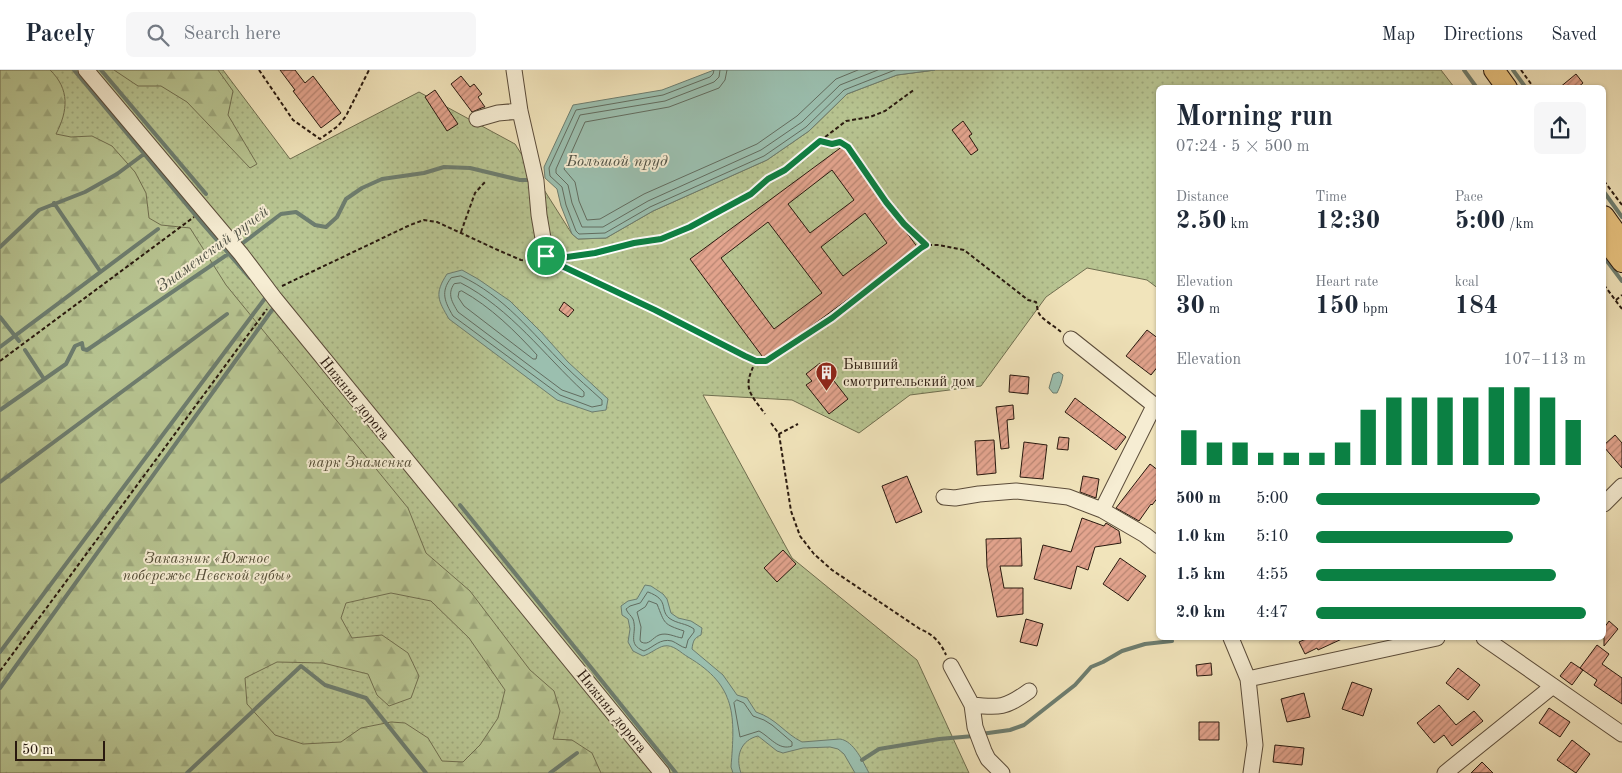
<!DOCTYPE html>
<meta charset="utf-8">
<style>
:root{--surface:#fff;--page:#f6f6f7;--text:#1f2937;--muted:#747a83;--line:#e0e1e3;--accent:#0b8043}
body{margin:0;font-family:"Old Standard TT",serif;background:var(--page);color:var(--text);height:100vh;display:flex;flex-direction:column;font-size:19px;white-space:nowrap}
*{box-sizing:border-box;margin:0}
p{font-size:16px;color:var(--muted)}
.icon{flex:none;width:28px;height:28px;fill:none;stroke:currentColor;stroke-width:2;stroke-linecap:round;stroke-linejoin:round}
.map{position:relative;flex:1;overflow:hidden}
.side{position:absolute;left:1156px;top:15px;width:450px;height:555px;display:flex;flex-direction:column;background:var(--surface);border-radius:8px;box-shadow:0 1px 4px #0004}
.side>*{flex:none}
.scale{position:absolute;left:15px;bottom:12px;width:90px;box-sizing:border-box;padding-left:5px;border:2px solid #29190f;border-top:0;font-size:14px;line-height:18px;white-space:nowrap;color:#29190f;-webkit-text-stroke:4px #f6edd3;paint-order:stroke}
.pin{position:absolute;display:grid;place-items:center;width:42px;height:42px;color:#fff;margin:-21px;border:2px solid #fff;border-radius:50%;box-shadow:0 1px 5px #0007}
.round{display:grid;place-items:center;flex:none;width:52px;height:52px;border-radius:8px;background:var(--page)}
.head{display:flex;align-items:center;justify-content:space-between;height:85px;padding:0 20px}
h1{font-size:28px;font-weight:700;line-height:38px}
.figures{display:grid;grid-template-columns:repeat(3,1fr);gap:8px;height:85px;padding:5px 20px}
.figures div{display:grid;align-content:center}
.figures b{font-size:25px;font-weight:700}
.figures small{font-size:14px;font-weight:400}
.figures p{font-size:14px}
.chart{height:140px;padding:10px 20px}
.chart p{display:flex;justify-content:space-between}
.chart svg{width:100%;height:90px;margin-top:5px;stroke:var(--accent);stroke-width:6}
ul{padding:0 20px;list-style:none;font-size:16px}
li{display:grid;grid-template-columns:80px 60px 1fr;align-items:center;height:38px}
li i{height:12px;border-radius:6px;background:var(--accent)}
header{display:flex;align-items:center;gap:30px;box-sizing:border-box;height:70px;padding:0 25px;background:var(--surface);border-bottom:1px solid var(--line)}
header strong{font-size:24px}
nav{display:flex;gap:28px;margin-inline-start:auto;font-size:18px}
.search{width:350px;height:45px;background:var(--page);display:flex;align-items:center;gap:12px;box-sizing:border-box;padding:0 18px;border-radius:8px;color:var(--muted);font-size:19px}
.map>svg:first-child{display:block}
.grass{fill:url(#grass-dots);stroke:#706f50}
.forest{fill:url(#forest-firs);stroke:#706f50;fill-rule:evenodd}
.water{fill:#9bbfaf;stroke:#6d7d6f}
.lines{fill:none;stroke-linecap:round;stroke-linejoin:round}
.shore{stroke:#626c5f;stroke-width:1}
.stream{stroke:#6d7d6f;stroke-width:4}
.building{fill:url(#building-hatch);stroke:#29190f;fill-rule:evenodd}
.minor-casing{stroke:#5b4c3a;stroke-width:17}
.major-casing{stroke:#29190f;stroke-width:22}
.path{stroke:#29190f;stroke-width:2;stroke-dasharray:4 2.5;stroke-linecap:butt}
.minor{stroke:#f6edd3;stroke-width:15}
.major{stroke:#e8c27e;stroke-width:20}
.route-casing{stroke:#fff;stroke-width:10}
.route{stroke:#0b8043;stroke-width:6}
.labels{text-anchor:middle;stroke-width:4;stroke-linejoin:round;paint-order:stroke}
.poi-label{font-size:15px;fill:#29190f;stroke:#f6edd3;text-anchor:start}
.street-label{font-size:15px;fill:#29190f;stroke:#f6edd3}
.park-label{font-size:15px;font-style:italic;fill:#544d36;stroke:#f6edd3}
.water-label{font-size:16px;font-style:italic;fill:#515347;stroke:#f6edd3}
</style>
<header>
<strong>Pacely</strong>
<div class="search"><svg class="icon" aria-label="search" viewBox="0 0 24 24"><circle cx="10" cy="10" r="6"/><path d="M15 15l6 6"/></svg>Search here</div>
<nav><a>Map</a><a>Directions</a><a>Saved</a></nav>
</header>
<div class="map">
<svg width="1622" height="703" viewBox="0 0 1622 703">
<defs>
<pattern id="grass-dots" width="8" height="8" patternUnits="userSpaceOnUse" patternTransform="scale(1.25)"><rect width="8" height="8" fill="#b8c592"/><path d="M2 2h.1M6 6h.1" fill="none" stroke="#9ea97d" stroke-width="1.8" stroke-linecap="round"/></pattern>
<pattern id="forest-firs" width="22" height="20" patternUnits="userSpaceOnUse" patternTransform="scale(1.25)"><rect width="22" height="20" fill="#b8c592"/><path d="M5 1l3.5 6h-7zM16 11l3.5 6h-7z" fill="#9ea97d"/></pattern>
<pattern id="building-hatch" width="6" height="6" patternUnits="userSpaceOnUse" patternTransform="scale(1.25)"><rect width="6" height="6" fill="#e3a48e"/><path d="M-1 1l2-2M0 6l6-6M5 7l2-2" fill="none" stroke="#b88572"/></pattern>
</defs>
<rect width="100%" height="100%" fill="#f1e4bb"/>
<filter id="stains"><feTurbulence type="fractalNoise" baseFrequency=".004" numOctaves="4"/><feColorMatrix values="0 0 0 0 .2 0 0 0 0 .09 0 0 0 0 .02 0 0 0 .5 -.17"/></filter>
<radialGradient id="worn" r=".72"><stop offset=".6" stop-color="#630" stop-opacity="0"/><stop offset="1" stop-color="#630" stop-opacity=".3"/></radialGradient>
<path class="grass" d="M 0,0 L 223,0 L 290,89 L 419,22 L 515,74 L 572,164 L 578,169 L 606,168 L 653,141 L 767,90 L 809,61 L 847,24 L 897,5 L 935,0 L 1441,0 L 1454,17 L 1159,18 L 1159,219 L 1147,210 L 1087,198 L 1046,227 L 981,316 L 910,325 L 859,363 L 792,330 L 703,325 L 792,488 L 917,590 L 969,703 L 0,703 Z"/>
<path class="forest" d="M 0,0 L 50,0 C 70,19 68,41 56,64 L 71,67 L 92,66 L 112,76 L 135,102 L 146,123 L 149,148 L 161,155 L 190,158 L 226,215 L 408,438 L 426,483 L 470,521 L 530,600 L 554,621 L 560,641 L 553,669 L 572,670 L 592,683 L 601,703 L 0,703 ZM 391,523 L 431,531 L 469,568 L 505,620 L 498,648 L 480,675 L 463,692 L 442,691 L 428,668 L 405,653 L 391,652 L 361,658 L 341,672 L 303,674 L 275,665 L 247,634 L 245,608 L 277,592 L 323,593 L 368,604 L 377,625 L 389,636 L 411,628 L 419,606 L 408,583 L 382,565 L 352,568 L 341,548 L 346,533 Z
M 114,0 L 218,0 L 233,21 L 228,45 L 257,94 L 250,98 L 187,32 L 161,16 L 138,16 Z"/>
<path class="water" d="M 714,0 L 935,0 L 897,5 L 847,24 L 809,61 L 767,90 L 653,141 L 606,168 L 578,169 L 572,164 L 561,136 L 557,119 L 545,108 L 544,97 L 573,35 L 662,20 Z
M 462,200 L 478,209 L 510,231 L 541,262 L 568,292 L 608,329 L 606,340 L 592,342 L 557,330 L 449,249 C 438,230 434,224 447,204 Z
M 1059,302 L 1063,305 C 1062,312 1060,317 1057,323 L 1053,323 L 1049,318 L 1053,304 Z
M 645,515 L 651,516 L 663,524 L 667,529 L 671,543 L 678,548 L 691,551 L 702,558 L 701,565 C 694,568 693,571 692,579 L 723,605 L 737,625 L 747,628 L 756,642 C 777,649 784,663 802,672 L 840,669 C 854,671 863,692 869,703 L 855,703 L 844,684 L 838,679 L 830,677 L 803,678 L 783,683 L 777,681 L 758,666 C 741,670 735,686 741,703 L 733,703 L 731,697 C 735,646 737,616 688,587 C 681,583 673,574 664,576 C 658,577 650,584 643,586 L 633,581 L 628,572 L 630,559 L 628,549 L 622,545 L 621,536 L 628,531 L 637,529 Z"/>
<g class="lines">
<path class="shore" d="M 714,0 L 713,4 L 710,7 L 663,25 L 576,40 L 549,98 L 550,106 L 562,117 L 566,135 L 576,161 L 579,164 L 605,163 L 650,137 L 764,86 L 806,57 L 844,20 L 895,0
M 720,0 L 719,7 L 714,12 L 665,31 L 580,45 L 556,99 L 556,103 L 568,115 L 572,133 L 582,157 L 603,157 L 648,131 L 761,80 L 802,52 L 840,15 L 878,0
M 727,0 L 725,10 L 719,18 L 669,37 L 585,52 L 564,99 L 575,112 L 579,131 L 587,150 L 600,149 L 644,124 L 757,74 L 797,46 L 836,9 L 858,0
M 461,206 C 504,226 532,263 565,296 C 577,308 590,319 602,330 L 602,335 L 592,337 L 560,325 L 453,246 C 445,232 440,222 451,208 Z
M 461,213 C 511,239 544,285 584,322 L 584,326 L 582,327 L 562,320 L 458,242 C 452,232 447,224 454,214 Z
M 462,221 C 491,237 515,261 537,285 L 536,289 L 533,289 L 464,236 L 458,227 L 459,222 Z
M 648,522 C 670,530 659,539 669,548 C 677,554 686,553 694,559 L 694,562 L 688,570 L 686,578 C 681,577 677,573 672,571 C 660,568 654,577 644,581 C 626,574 638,563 633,549 C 631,545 628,544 626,539 L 630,536 L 640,533 Z
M 649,531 L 657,534 C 665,554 663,554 684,561 L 682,568 C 675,567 667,562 659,565 C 652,568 649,576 641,572 L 640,570 L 641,557 L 637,542 L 645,537 Z
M 737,630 L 744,633 L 753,646 L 764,650 L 772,655 L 792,672 L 792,676 C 779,681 770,667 759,661 L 740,667 L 734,633 Z"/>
<path class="stream" d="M 74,0 L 202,153 L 250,208
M 101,0 L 206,124
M 1464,0 L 1477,18
M 1513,0 L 1526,18
M 1604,122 L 1622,147
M 54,133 L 100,201
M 239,176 L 281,144 L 296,142 L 315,155 L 326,157 L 337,147 L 346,129 L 362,118 L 382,109 L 424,103 L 444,97 L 470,98 L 520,110 L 533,110
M 0,177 L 39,140 L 85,122 L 117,104 L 144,84
M 1604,187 L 1622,211
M 0,247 L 19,271
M 0,277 L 158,159
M 25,280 L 44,309
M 0,340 L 66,294 L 75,276 L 82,273 L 83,279 L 87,280 L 234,180
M 0,412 L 227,244
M 460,435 L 676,703
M 0,582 L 266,227
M 0,618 L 272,240 L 276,238
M 981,664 L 1010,660 L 1024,655 L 1075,615 L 1091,597 L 1103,592 L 1122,581 L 1145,574 L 1172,571
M 862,690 L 879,679 L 939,669 L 974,666
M 187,703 L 301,596 L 325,615 L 366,628 L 426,703
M 550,703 L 577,683"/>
</g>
<path class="building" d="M 280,0 L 295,0 L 305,13 L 313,6 L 341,43 L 321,58 L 293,21 L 295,20 Z
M 1576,4 L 1583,13 L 1577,18 L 1559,18 Z
M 461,6 L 470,17 L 474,14 L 482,24 L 478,27 L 485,37 L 484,37 L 472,42 L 451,14 Z
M 435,20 L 458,54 L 447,61 L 425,27 Z
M 963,51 L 972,64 L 969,66 L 978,80 L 971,85 L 952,60 Z
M 843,76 L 918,178 L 765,290 L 690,189 ZM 832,100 L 854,130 L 810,163 L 788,134 ZM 865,143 L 887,173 L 843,206 L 821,177 ZM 768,152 L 822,223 L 774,259 L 721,188 Z
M 564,232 L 574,240 L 568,247 L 559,240 Z
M 1147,260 L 1159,269 L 1159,295 L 1151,305 L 1126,286 Z
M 820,293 L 848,329 L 829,344 L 806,315 L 812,311 L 806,304 Z
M 1010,305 L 1029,307 L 1028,324 L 1009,322 Z
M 1075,328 L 1126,367 L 1116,380 L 1065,342 Z
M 1013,335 L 1014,349 L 1007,350 L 1009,378 L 1001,379 L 996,337 Z
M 1615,365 L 1622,373 L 1622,398 L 1604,377 L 1604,375 Z
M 1059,367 L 1069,368 L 1068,380 L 1057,379 Z
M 994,370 L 996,403 L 977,405 L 975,371 Z
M 1024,372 L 1047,375 L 1043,409 L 1020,407 Z
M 1150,394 L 1159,401 L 1159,426 L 1152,435 L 1151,434 L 1139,451 L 1116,438 Z
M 907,406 L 922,442 L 896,453 L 882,416 Z
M 1083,406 L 1099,409 L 1096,428 L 1080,422 Z
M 1082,448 L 1104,456 L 1106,453 L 1119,461 L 1121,473 L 1095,477 L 1088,500 L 1077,496 L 1071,519 L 1034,509 L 1043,475 L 1071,482 Z
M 1021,468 L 1022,496 L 1000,496 L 1004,518 L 1023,518 L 1023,544 L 997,547 L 987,497 L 986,469 Z
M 783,480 L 796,494 L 777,512 L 764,498 Z
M 1120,488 L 1146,506 L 1128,531 L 1103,514 Z
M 1026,549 L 1043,554 L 1037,576 L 1020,572 Z
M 1609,551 L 1618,559 L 1604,576 L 1604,558 Z
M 1308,568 L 1344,568 L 1318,580 L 1317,578 L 1305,584 L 1299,572 Z
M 1597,575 L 1609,584 L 1602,594 L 1622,608 L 1622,634 L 1594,615 L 1597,610 L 1580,598 Z
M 1571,592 L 1583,600 L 1572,615 L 1560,606 Z
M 1211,593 L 1212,605 L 1197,606 L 1196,595 Z
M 1458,598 L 1480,615 L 1468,630 L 1446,613 Z
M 1352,612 L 1372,619 L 1363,646 L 1342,639 Z
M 1304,623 L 1310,647 L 1287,652 L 1281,629 Z
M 1439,635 L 1456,655 L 1474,641 L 1483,651 L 1452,676 L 1444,665 L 1434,673 L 1417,653 Z
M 1549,638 L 1570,652 L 1560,667 L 1539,653 Z
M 1199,652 L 1219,652 L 1219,670 L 1199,670 Z
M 1572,670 L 1590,684 L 1576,703 L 1557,690 Z
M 1275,675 L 1304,678 L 1302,695 L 1273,692 Z
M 1482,692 L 1493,703 L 1471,703 Z"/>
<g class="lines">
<defs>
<path id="minor" d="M 86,0 L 241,184 L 275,229 L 662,703
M 514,0 L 520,41 L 536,111 L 539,145 L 546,186
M 477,49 L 498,43 L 520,41
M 1071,269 L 1159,339
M 944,427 L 955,428 L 979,424 L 1016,421 L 1068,427 L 1102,440 L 1145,465 L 1159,476
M 1604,434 L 1622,416
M 1102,440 L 1154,336
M 1231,568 L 1248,609 L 1255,675 L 1251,703
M 1484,568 L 1622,664
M 951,596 L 972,635 L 975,657 L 984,681 L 988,689 L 1002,703
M 1248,609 L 1437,568
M 972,635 C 999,638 1006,638 1029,621
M 1445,703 L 1553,616"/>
<path id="major" d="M 1494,0 L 1507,18
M 1604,146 L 1622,171
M 1604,168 L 1622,192"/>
</defs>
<use href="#minor" class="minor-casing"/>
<use href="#major" class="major-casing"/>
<path class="path" d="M 259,0 L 293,50 L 320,69 L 338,56 L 346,46 L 369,0
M 1521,0 L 1534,18
M 820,71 L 846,51 L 870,47 L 885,41 L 915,19
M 1604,111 L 1622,135
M 461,162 L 475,123 L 485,112
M 560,187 L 595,183 L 634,173 L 661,169 L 690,157 L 751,124 L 768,109 L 785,100 L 820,71 L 832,74 L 839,72 L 848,77 L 904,154 L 926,175 L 939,175 L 964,180 L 1028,230 L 1036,232 C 1037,235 1037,238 1038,241 C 1040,249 1055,256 1061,262
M 557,193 L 655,240 L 745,286 L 756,291 L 766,291 L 832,248 L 921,178 L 926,175
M 1604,215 L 1622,239
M 282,216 L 410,155 L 424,150 L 437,152 L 500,181 L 521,190 L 534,191
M 1616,230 L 1622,225
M 0,291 L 194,147
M 756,291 C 742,318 749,322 765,344
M 771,353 L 779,364 L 798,354
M 779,364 L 791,441 L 800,466 L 814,484 L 832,500 L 920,559 C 933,564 941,573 946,585
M 0,601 L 267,239"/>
<use href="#minor" class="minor"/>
<use href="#major" class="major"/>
</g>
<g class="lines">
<defs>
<path id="route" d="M 820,71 L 832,74 L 840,72 L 848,77 L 886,132 L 904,154 L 926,175 L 921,178 L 832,248 L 766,291 L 756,291 L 745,286 L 655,240 L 564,197 L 546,186 L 567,187 L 595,183 L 634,173 L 661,169 L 690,157 L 751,124 L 768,109 L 785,100 Z"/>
</defs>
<use href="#route" class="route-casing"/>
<use href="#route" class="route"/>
</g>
<defs>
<symbol id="building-pin" viewBox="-11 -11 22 30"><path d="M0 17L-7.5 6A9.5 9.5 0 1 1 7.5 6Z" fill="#8f2418" stroke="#f6edd3"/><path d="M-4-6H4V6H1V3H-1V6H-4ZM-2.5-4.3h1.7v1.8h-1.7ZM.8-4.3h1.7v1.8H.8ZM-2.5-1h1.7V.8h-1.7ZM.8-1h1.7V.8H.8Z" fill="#fff"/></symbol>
</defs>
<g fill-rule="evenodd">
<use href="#building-pin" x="814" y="290" width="25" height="34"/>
</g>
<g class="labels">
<g class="poi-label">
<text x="843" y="299">Бывший<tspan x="843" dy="17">смотрительский дом</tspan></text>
</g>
<g class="street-label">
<text transform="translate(355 328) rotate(51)" y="5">Нижняя дорога</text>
<text transform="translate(612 641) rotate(51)" y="5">Нижняя дорога</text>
</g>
<g class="park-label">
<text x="360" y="397">парк Знаменка</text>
<text x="207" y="493">Заказник «Южное<tspan x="207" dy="17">побережье Невской губы»</tspan></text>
</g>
<g class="water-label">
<text x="617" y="96">Большой пруд</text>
<text transform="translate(212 178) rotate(-36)" y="6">Знаменский ручей</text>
</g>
</g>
<rect width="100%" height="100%" filter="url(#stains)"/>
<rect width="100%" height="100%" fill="url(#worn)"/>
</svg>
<div class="scale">50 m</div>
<div class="pin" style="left:546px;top:186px;background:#1e9e55"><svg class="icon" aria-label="arrive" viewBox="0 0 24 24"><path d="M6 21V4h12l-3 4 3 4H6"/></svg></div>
<section class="side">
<div class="head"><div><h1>Morning run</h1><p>07:24 · 5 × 500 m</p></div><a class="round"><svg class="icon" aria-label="share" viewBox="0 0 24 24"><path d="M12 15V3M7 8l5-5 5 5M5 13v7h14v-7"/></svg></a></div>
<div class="figures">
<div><p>Distance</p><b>2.50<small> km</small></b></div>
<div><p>Time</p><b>12:30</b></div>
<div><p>Pace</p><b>5:00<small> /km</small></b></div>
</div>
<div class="figures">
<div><p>Elevation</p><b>30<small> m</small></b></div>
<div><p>Heart rate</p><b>150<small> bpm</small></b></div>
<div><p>kcal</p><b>184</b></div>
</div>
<div class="chart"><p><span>Elevation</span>107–113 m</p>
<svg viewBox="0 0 160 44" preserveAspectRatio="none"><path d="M5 44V27M15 44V33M25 44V33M35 44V38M45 44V38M55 44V38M65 44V33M75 44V17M85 44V11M95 44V11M105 44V11M115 44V11M125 44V6M135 44V6M145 44V11M155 44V22"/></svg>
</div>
<ul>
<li><b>500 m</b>5:00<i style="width:83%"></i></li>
<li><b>1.0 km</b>5:10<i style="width:73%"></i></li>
<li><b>1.5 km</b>4:55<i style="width:89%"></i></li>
<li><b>2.0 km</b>4:47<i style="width:100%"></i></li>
</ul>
</section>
</div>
